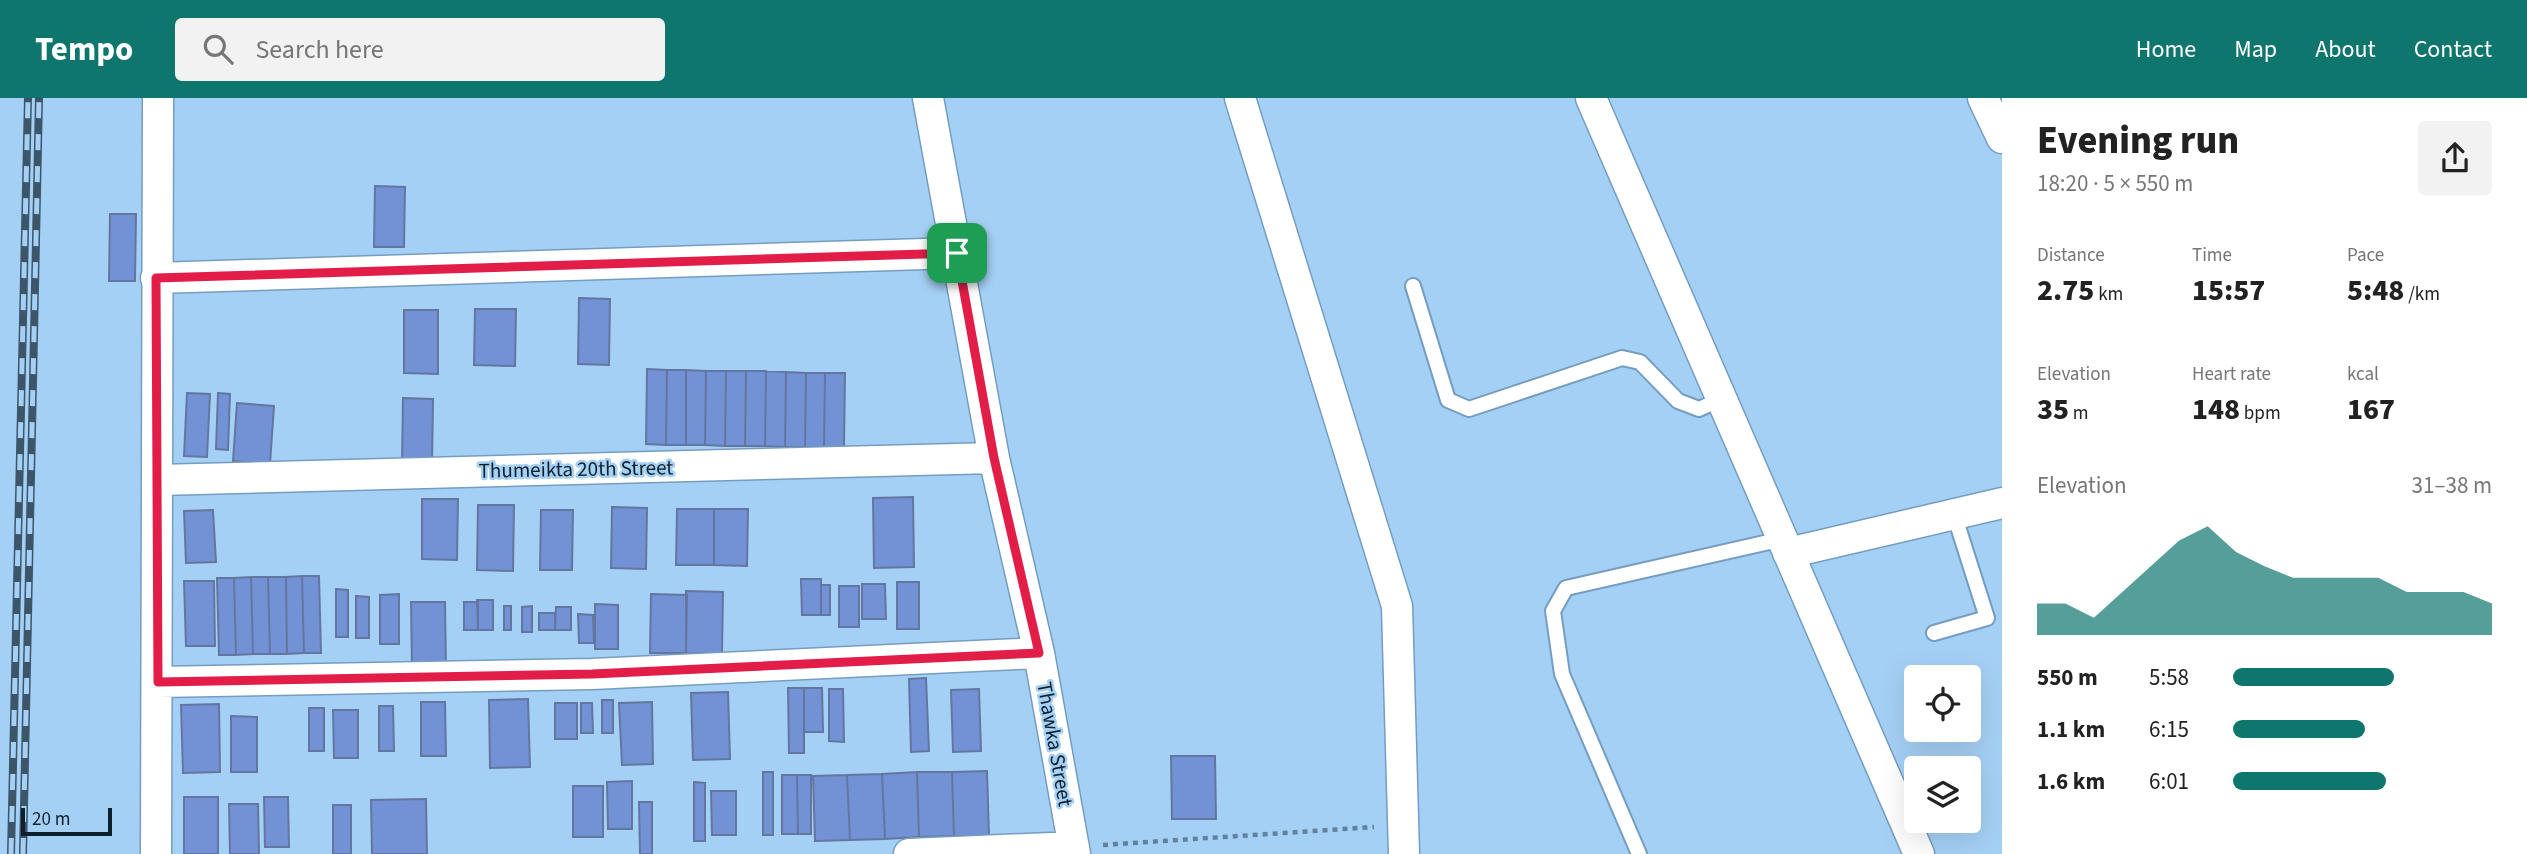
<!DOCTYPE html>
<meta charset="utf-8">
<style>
:root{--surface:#fff;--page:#f2f2f2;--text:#222;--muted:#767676;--accent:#0f766e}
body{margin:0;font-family:"Source Sans 3",sans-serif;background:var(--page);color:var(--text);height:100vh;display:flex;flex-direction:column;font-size:26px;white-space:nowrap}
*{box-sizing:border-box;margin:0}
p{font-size:23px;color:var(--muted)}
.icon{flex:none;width:38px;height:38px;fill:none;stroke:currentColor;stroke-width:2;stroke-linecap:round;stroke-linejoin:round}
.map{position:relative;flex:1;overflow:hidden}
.details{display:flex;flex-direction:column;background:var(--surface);width:525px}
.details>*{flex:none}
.buttons{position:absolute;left:1904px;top:567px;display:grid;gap:14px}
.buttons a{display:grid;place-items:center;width:77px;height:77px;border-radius:7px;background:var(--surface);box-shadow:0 7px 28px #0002;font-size:35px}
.scale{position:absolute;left:21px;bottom:18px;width:91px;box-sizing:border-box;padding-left:7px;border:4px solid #0f202d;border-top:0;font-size:19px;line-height:24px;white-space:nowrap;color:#0f202d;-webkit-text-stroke:5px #a5d0f5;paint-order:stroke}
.pin{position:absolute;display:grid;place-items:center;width:60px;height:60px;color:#fff;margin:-30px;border-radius:14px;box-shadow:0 4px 10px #0006}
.round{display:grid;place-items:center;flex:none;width:74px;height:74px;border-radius:7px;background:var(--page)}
.summary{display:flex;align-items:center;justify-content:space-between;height:119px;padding:0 35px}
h1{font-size:38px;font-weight:800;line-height:52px}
.figures{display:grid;grid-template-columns:repeat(3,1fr);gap:10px;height:119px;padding:7px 35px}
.figures div{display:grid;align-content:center}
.figures b{font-size:30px;font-weight:800}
.figures small{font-size:19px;font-weight:400}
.figures p{font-size:19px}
.chart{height:196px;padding:14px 35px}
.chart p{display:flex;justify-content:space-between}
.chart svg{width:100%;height:126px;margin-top:7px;fill:var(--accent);opacity:.7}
ul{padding:0 35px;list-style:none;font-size:23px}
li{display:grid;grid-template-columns:112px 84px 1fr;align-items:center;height:52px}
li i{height:18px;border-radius:9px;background:var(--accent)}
header{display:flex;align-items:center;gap:42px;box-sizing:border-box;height:98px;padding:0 35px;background:var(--accent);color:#fff}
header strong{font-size:33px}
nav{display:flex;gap:38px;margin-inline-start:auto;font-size:24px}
.search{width:490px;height:63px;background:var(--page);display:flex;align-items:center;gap:18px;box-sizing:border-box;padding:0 24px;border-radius:7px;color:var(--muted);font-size:26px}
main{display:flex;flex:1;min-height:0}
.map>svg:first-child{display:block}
.building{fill:#7392d6;stroke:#6376a0;stroke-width:2}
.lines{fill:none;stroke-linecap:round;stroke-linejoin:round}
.service-casing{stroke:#749dc0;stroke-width:18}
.minor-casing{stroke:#749dc0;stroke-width:33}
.path{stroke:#62819c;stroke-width:4.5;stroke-dasharray:5 5;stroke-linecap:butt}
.service{stroke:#fff;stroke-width:14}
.minor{stroke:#fff;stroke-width:30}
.rail-casing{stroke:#3c5569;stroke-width:8}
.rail{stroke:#a5d0f5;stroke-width:5;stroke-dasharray:16;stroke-linecap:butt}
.route-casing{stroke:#fff;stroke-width:14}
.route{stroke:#e11d48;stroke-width:9}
.labels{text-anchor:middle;stroke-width:5;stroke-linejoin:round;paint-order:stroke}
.street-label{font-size:21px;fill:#0f202d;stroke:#a5d0f5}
</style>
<header>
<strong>Tempo</strong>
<div class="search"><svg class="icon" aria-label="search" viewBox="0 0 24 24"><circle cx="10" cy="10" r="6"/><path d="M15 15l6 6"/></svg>Search here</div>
<nav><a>Home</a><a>Map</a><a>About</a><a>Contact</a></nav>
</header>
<main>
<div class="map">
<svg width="2002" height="756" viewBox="0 0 2002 756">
<rect width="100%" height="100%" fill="#a5d0f5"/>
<path class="building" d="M 375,88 L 405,89 L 404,149 L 374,149 Z
M 110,116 L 136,116 L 135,183 L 109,183 Z
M 579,200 L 610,201 L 609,267 L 578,266 Z
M 475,211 L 516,211 L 515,268 L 474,267 Z
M 404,212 L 438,212 L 438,276 L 404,275 Z
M 647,271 L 667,272 L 666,347 L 646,346 Z
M 667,272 L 686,272 L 686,347 L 666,347 Z
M 686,272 L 706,273 L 705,347 L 686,347 Z
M 706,273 L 726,273 L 725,348 L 705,347 Z
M 726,273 L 746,273 L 745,348 L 725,348 Z
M 746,273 L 766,273 L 765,348 L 745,348 Z
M 766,273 L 786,274 L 785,349 L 765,348 Z
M 786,274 L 806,275 L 805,349 L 785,349 Z
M 806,275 L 825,275 L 824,349 L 805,349 Z
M 825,275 L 845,275 L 844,350 L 824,349 Z
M 187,295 L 210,296 L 207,359 L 184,358 Z
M 218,295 L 230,296 L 228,352 L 216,351 Z
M 403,300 L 433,301 L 432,366 L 402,366 Z
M 237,305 L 274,308 L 270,366 L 233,363 Z
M 913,399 L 914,469 L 874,470 L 873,400 Z
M 422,401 L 458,401 L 457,462 L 422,461 Z
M 478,407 L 514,407 L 513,473 L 477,472 Z
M 612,409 L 647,410 L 646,471 L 611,470 Z
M 677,411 L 714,411 L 714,467 L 676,467 Z
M 714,411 L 748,411 L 747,468 L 714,467 Z
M 213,412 L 216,464 L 186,465 L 184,413 Z
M 541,412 L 573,412 L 572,472 L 540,472 Z
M 302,478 L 304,555 L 287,556 L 286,479 Z
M 302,478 L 319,478 L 321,555 L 304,555 Z
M 251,479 L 253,556 L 236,557 L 234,480 Z
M 251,479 L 268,479 L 270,556 L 253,556 Z
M 268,479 L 286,479 L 287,556 L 270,556 Z
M 217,480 L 234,480 L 236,557 L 219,557 Z
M 801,481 L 821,481 L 821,517 L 802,517 Z
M 184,483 L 214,483 L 215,548 L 186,548 Z
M 897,484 L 919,484 L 919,531 L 897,531 Z
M 862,486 L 885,486 L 886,521 L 862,521 Z
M 821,487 L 830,487 L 830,517 L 821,517 Z
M 839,488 L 859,488 L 859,529 L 839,529 Z
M 336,491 L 348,492 L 348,539 L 336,539 Z
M 686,493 L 723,494 L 722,556 L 686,555 Z
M 399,496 L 399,546 L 380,546 L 380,497 Z
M 651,496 L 687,497 L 686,555 L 650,555 Z
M 356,498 L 369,499 L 369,540 L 356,540 Z
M 477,502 L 493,502 L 493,532 L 478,532 Z
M 411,504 L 445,504 L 446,572 L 412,572 Z
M 464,504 L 478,504 L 478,532 L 464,532 Z
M 595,506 L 618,507 L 618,551 L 595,551 Z
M 504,508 L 511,508 L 511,532 L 504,532 Z
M 532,508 L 532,534 L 522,534 L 522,509 Z
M 556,509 L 571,509 L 571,532 L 555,532 Z
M 539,515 L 555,515 L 555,532 L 539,532 Z
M 578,516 L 593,517 L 594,545 L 579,545 Z
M 926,580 L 929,653 L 911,654 L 909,581 Z
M 788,590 L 804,590 L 804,655 L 789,655 Z
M 804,590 L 822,590 L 823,634 L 804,634 Z
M 829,591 L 843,591 L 844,644 L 829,643 Z
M 979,591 L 981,653 L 953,654 L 951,592 Z
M 728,594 L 730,661 L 693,662 L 691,595 Z
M 528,601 L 530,669 L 490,670 L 489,602 Z
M 602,602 L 613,602 L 613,635 L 602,635 Z
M 421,604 L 445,604 L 446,658 L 421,658 Z
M 652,604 L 653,666 L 622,667 L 619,605 Z
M 555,605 L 577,605 L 577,641 L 555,641 Z
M 581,605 L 592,605 L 593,635 L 581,635 Z
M 219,606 L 220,674 L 183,675 L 181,607 Z
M 379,608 L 393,608 L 394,653 L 379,653 Z
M 309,610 L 324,610 L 324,653 L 309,653 Z
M 333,612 L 358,612 L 358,660 L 334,660 Z
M 231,618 L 257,619 L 257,674 L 231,674 Z
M 1171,658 L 1215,658 L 1216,721 L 1172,721 Z
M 987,673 L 989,738 L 954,738 L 952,674 Z
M 763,674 L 773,674 L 773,737 L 763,737 Z
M 917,674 L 919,739 L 885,741 L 882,676 Z
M 917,674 L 952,674 L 954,738 L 919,739 Z
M 882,676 L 885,741 L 850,742 L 847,677 Z
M 782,677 L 797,677 L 798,736 L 782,736 Z
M 797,677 L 811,677 L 811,736 L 798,736 Z
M 847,677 L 850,742 L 815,743 L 813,678 Z
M 632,683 L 632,731 L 608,731 L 607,684 Z
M 694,684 L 705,685 L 705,743 L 694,743 Z
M 573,688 L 603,688 L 603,739 L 573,739 Z
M 711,693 L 736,693 L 736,737 L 712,737 Z
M 184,699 L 218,699 L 218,756 L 184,756 Z
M 264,699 L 288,699 L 289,749 L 265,749 Z
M 426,701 L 427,756 L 372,756 L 371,702 Z
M 639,704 L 652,704 L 652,756 L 640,756 Z
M 229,706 L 258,706 L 259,756 L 230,756 Z
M 333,707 L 351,707 L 351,756 L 333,756 Z"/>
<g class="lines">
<defs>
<path id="service" d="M 1413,188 L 1448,302 L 1469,311 L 1622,260 L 1640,264 L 1678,303 L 1699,311 L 1721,301
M 1934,535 L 1987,520 L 1954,416
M 1639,756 L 1562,576 L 1553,513 L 1566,490 L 1782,441"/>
<path id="minor" d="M 928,0 L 994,360 L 1039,555 L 1075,756
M 1240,0 L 1397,508 L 1404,756
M 1591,0 L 1919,756
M 1983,0 L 2002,40
M 156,180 L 957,155
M 159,382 L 994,360
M 1788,455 L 2002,405
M 158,584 L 592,576 L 1039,555
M 156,756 L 158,0
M 909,756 L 1074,749"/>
</defs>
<use href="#service" class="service-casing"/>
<use href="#minor" class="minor-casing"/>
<path class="path" d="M 1103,747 L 1374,729"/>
<use href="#service" class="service"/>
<use href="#minor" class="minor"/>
<defs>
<path id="rail" d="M 11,756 L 28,0
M 23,756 L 39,0"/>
</defs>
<use href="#rail" class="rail-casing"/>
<use href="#rail" class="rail"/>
</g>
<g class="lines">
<defs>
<path id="route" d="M 957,155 L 994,360 L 1039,555 L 592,576 L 158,584 L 156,180 Z"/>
</defs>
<use href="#route" class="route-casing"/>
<use href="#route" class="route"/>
</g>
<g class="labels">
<g class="street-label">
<text transform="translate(576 371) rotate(-1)" y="7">Thumeikta 20th Street</text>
<text transform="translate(1055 646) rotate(80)" y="7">Thawka Street</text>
</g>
</g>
</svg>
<div class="buttons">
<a><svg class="icon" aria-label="locate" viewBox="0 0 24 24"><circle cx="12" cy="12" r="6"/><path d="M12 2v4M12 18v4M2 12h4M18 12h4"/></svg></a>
<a><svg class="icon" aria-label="layers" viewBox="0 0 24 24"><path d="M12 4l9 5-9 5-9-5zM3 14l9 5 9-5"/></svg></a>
</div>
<div class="scale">20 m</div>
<div class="pin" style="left:957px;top:155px;background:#1e9e55"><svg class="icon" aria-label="arrive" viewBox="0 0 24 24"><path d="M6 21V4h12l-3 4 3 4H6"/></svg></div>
</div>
<section class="details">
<div class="summary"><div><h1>Evening run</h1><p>18:20 · 5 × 550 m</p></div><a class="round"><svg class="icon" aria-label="share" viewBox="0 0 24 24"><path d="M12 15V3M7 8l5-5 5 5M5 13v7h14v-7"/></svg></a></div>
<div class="figures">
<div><p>Distance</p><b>2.75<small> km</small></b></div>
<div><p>Time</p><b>15:57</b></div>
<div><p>Pace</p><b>5:48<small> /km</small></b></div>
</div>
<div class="figures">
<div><p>Elevation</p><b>35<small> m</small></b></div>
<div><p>Heart rate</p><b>148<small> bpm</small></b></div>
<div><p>kcal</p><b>167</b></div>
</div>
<div class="chart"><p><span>Elevation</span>31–38 m</p>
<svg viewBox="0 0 160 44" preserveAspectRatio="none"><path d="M0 44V33L10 33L20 38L30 29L40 20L50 11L60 6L70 15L80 20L90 24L100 24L110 24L120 24L130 29L140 29L150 29L160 33V44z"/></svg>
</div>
<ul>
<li><b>550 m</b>5:58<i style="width:62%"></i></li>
<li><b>1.1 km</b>6:15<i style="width:51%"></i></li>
<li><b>1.6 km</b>6:01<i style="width:59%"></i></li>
</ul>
</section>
</main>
